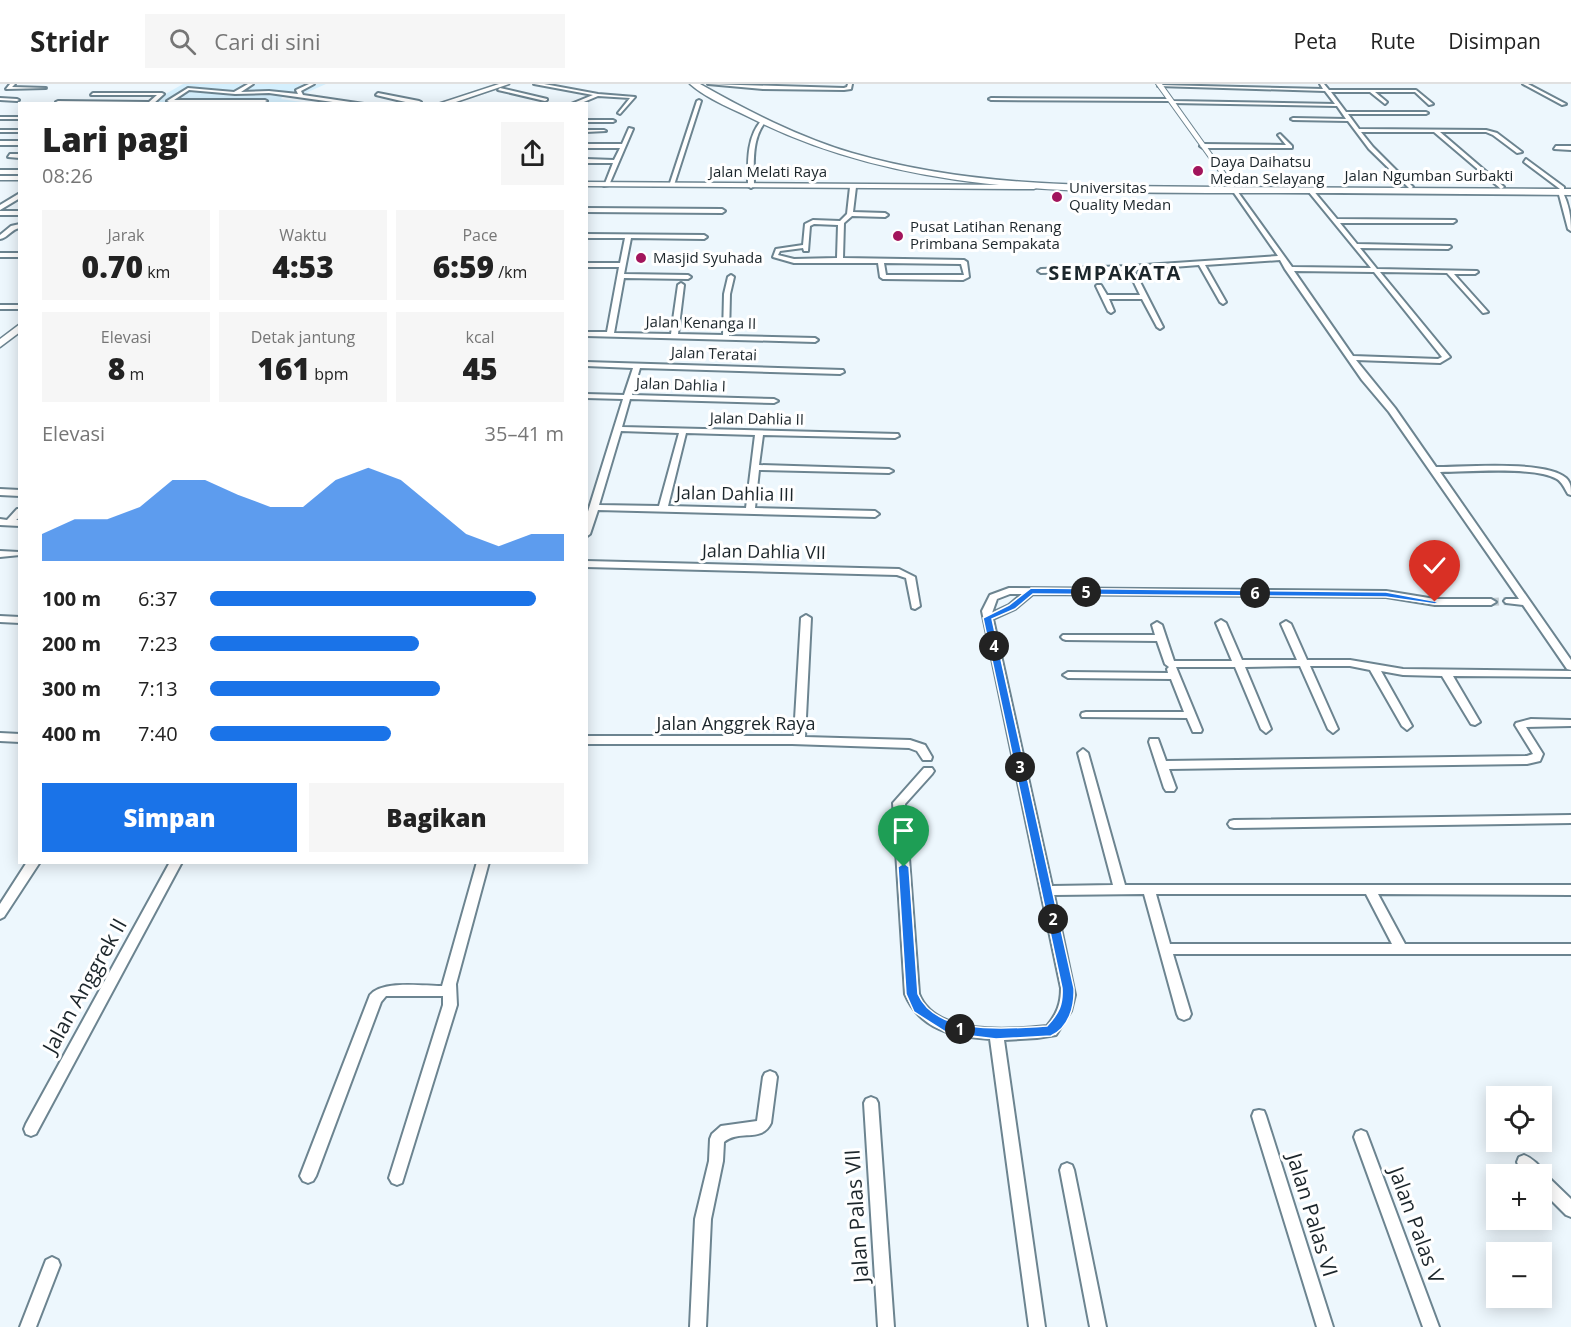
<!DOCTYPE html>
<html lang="id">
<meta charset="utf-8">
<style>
:root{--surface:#fff;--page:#f6f6f6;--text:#222;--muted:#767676;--line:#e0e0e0;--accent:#1a73e8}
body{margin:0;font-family:"Open Sans",sans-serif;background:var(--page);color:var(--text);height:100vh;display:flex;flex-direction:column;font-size:22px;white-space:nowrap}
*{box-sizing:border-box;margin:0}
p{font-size:20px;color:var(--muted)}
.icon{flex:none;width:33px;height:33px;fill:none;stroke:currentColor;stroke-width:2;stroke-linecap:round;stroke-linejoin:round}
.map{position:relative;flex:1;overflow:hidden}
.details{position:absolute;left:18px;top:18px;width:570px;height:762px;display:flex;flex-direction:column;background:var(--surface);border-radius:0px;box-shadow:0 3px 15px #0003}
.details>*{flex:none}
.fabs{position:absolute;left:1486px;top:1002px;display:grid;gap:12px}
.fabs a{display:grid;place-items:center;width:66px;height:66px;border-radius:0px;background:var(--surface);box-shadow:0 3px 15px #0003;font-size:30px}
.pin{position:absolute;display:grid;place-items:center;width:51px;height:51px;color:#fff;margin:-62px -26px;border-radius:50% 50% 50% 0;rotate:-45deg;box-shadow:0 0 6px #0007}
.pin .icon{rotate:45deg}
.km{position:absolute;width:30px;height:30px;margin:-15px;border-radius:50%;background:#222;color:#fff;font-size:16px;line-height:30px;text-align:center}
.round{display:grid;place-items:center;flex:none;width:63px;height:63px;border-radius:0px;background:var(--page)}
.summary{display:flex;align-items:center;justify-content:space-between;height:102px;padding:0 24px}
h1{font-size:33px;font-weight:800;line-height:45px}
.figures{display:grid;grid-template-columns:repeat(3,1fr);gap:9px;height:102px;padding:6px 24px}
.figures div{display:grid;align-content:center;border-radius:0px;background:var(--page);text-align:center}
.figures b{font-size:30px;font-weight:800}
.figures small{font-size:16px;font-weight:400}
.figures p{font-size:16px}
.chart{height:168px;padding:12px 24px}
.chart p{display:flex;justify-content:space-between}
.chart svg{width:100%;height:108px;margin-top:6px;fill:var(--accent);opacity:.7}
.cta{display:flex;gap:12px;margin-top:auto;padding:12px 24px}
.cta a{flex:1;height:69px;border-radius:0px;background:var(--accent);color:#fff;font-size:24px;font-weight:800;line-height:69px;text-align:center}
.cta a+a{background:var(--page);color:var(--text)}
ul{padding:0 24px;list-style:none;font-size:20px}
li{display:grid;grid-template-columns:96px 72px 1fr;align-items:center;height:45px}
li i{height:15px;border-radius:8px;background:var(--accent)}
header{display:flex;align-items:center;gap:36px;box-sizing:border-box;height:84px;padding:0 30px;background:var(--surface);border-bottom:2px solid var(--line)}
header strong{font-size:28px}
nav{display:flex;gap:33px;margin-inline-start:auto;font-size:21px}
.search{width:420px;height:54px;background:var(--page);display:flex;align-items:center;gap:15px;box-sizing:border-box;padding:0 21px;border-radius:0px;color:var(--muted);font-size:22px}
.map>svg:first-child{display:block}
.built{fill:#d4effd}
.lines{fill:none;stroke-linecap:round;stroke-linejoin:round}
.street-tunnel{stroke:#c3cdd3;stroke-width:8;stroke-dasharray:8 4.5;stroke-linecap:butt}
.street-casing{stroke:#6c8490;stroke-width:4}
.secondary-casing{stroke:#6c8490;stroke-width:2}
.primary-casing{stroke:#6c8490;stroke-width:3}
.highway-casing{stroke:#6c8490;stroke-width:3}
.street{fill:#fff;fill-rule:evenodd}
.secondary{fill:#fff;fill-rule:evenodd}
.primary{fill:#fff;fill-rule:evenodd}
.highway{fill:#fff;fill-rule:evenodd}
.route{fill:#1a73e8;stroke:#fff;stroke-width:1.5}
.poi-dot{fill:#a2155c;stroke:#fff;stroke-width:2}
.labels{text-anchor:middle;stroke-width:6;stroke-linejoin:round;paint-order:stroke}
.far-poi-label{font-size:15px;fill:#1c262b;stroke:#fff;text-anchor:start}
.far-street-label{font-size:15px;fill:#1c262b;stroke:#fff}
.street-label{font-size:18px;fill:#1c262b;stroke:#fff}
.far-district-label{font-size:20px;font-weight:bold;letter-spacing:1.5px;fill:#1c262b;stroke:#fff}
.near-street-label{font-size:21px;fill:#1c262b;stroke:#fff}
</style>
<header>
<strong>Stridr</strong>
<div class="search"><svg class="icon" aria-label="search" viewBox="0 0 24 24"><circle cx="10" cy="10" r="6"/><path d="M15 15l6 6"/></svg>Cari di sini</div>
<nav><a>Peta</a><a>Rute</a><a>Disimpan</a></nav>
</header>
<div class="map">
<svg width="1571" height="1243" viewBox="0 0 1571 1243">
<rect width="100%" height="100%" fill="#edf7fd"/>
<path class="built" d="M 183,0 L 326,0 L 299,12 L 283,12 L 281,15 L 309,19 L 148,20 Z"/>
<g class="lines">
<path class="street-tunnel" d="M 1491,518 L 1509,517"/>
<defs>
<path id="street" d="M 10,0 L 15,0 L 12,3 L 46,4 L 6,5 Z
M 248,0 L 253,0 L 241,8 L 269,7 L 298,10 L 296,6 L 309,0 L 314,0 L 301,7 L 303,11 L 364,20 L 347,20 L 269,9 L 235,10 L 189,6 L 174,16 L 265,16 L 267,17 L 265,18 L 169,18 L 167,17 L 188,4 L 234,8 Z
M 534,0 L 544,0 L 598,10 L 635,13 L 620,30 L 618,29 L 630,14 L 598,12 L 579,20 L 571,20 L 593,11 Z
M 708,0 L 844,4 L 847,3 L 848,0 L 852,0 L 851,5 L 844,6 L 763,5 Z
M 1320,0 L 1324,0 L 1329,6 L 1416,6 L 1433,20 L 1429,21 L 1415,8 L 1375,8 L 1387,18 L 1385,20 L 1370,8 L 1331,8 L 1346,28 L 1426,28 L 1428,29 L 1426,30 L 1348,30 L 1359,45 L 1486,46 L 1497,49 L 1522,68 L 1517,69 L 1493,51 L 1486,48 L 1440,48 L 1503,102 L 1504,103 L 1501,105 L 1434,48 L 1361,48 L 1373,63 L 1413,103 L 1410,105 L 1369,65 L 1348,37 L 1293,36 L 1291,35 L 1293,34 L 1346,35 L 1337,22 L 1172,19 L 1170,17 L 991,16 L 989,15 L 991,14 L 1170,15 L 1172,17 L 1335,20 L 1325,7 L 1158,2 L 1160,1 L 1323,5 Z
M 1523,0 L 1528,0 L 1566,20 L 1562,21 Z
M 500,4 L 547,15 L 547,16 L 545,17 L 498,6 Z
M 93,9 L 162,9 L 164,10 L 153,20 L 58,19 L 56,18 L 58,17 L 149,18 L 157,11 L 91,11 Z
M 378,9 L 419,17 L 421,18 L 414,20 L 376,11 Z
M 0,14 L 17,15 L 19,16 L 17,17 L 0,16 Z
M 699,16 L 701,17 L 674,101 L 669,102 L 697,17 Z
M 0,33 L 20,33 L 20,35 L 0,35 Z
M 586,36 L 613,36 L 615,37 L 613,38 L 586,38 Z
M 762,36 L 766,37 C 751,54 754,81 754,102 L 751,104 L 748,102 C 748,80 746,53 762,36 Z
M 629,44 L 633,45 L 609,101 L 604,102 L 613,79 L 586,79 L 586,75 L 614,76 L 620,64 L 586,64 L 586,60 L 622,60 Z
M 0,46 L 20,46 L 20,48 L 0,48 Z
M 586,46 L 604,46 L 606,47 L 586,48 Z
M 1280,50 L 1292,62 L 1292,64 L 1203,64 L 1200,62 L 1203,60 L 1286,61 L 1278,51 Z
M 0,57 L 20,57 L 20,61 L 0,61 Z
M 1556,62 L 1571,62 L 1571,66 L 1554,65 Z
M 10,70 L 20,70 L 20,74 L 8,73 Z
M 1526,75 L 1564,103 L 1564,105 L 1560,105 L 1524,78 Z
M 0,86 L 20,86 L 20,90 L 0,90 Z
M 853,101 L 856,103 L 853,128 L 885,129 L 888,131 L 885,133 L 852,132 L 844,139 L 843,174 L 964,176 L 967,178 L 969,193 L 963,196 L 883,195 L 880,193 L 878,179 L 794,179 L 773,173 L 776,165 L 803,161 L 805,140 L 813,136 L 840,137 L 847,130 L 850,103 ZM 814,140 L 838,141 L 837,174 L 794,175 L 778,171 L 780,167 L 803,164 L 804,167 L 808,167 L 810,142 ZM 884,179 L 961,180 L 964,191 L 886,191 Z
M 1235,104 L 1292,183 L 1371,184 L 1308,107 L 1308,105 L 1312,105 L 1337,135 L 1455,136 L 1456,137 L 1453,139 L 1340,139 L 1357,160 L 1450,162 L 1451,163 L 1448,165 L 1360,164 L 1377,185 L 1477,187 L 1478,188 L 1475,190 L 1454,190 L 1488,228 L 1483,229 L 1447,189 L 1380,188 L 1450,273 L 1440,279 L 1356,276 L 1395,324 L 1436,383 C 1463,383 1547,376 1566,394 C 1571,399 1571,403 1571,411 L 1568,410 C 1565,405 1562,398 1557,395 C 1535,382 1466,388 1440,388 L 1571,576 L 1571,586 L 1567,585 L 1523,521 L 1506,519 L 1504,517 L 1506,515 L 1519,515 L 1389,328 L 1362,296 L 1285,185 L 1280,176 L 1205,181 L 1226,218 L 1223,220 L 1220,218 L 1199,181 L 1134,186 L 1163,243 L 1160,245 L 1157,243 L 1142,215 L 1109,215 L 1114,227 L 1111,229 L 1108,227 L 1096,202 L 1097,201 L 1101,201 L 1107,211 L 1140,211 L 1128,186 L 1041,189 L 1038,187 L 1041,185 L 1130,182 L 1278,172 L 1232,106 ZM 1294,187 L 1374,188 L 1442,273 L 1438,275 L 1353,272 Z
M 1558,107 L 1562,107 C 1569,120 1571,132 1571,147 L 1568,145 Z
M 20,109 L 20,114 L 0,126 L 0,121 Z
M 586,124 L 722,125 L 725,127 L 722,129 L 586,128 Z
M 0,127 L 19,127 L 20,131 L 0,131 Z
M 20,140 L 20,144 C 11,145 8,154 0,155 L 0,151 L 11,142 Z
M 586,150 L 704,151 L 707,153 L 704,155 L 631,154 L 624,190 L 688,191 L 691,193 L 688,195 L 624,194 L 614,249 L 671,250 L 678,201 L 681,199 L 684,201 L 678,250 L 723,251 L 724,210 L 728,193 L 731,191 L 734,193 L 730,210 L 729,252 L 815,254 L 818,256 L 815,258 L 586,252 L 586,248 L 607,248 L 619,183 L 586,183 L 586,179 L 620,179 L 625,154 L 586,154 Z
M 0,169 L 20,169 L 20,173 L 0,173 Z
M 0,221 L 20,221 L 20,225 L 0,225 Z
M 586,278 L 843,286 L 844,288 L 840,290 L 640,284 L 632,311 L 774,315 L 778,317 L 774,319 L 630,315 L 622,343 L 898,350 L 899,352 L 895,354 L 763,351 L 759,381 L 889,385 L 893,387 L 889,389 L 759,386 L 755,424 L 875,427 L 879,430 L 875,433 L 598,426 L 590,450 L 586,453 L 586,434 L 623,315 L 586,314 L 586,310 L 624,311 L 633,284 L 586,282 ZM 621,347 L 679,349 L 659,422 L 599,421 ZM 686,349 L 755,351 L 746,424 L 668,422 Z
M 0,405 L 20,406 L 20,412 L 0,411 Z
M 17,425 L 20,425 L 20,433 L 16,436 L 20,436 L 20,442 L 0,441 L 0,435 L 7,436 Z
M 0,467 L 19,468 L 20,471 L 0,473 Z
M 586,477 L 899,485 L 915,493 L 920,522 L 915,525 L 912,524 L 906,494 L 897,491 L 586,483 Z
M 1009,504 L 1386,507 L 1435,515 L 1491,515 L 1496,518 L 1491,521 L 1435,521 L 1386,513 L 1033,510 L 1015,525 L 993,535 L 1052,802 L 1113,801 L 1078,669 L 1083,665 L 1088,669 L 1125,801 L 1571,801 L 1571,811 L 1378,810 L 1405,860 L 1571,860 L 1571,870 L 1173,870 L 1191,930 L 1189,934 L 1184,936 L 1179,934 L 1177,930 L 1144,810 L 1054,811 L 1075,911 L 1071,927 L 1056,951 L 1037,954 L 1004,956 L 1045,1243 L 1029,1243 L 990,955 C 954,953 920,946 905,910 L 893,719 L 924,684 L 932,684 L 934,687 L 932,690 L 905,720 L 919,910 C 935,952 1010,946 1047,942 C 1057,930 1061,920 1061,904 L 982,527 L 990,511 ZM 1010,510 L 1022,510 L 1009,521 L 992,529 L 997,515 ZM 1156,810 L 1366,810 L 1392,860 L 1170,860 Z
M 806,531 L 811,534 L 805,653 L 910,656 L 925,661 L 932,673 L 931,676 L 923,676 L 917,667 L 909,664 L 792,660 L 586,660 L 586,652 L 794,652 L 801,534 Z
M 0,532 L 20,533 L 20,539 L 0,538 Z
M 1221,536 L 1226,539 L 1242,576 L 1297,576 L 1281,540 L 1286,537 L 1291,540 L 1307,576 L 1350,576 L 1403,585 L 1571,587 L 1571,593 L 1453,592 L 1480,638 L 1475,641 L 1471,640 L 1442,592 L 1403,591 L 1381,587 L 1412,642 L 1407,646 L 1402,642 L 1370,586 L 1350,582 L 1310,582 L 1338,645 L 1333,649 L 1328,645 L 1300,582 L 1245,583 L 1271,645 L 1266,649 L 1261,645 L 1235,583 L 1176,583 L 1202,646 L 1201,648 L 1193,648 L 1187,634 L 1082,633 L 1081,631 L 1082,629 L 1086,628 L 1184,628 L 1171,595 L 1068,594 L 1063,591 L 1068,588 L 1168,589 L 1167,585 L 1169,583 L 1165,580 L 1157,557 L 1066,556 L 1063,555 L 1061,553 L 1063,551 L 1155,551 L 1152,541 L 1157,538 L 1162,541 L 1174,577 L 1232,577 L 1216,539 Z
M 1531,635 L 1571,636 L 1571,642 L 1526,643 L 1543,670 L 1540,677 L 1527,680 L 1169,685 L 1176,704 L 1174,707 L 1166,707 L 1164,704 L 1149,658 L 1150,655 L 1158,655 L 1166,677 L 1527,672 L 1533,670 L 1515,641 L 1516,639 Z
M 0,649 L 20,650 L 20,658 L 0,657 Z
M 1571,731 L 1571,739 L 1234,744 L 1230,743 L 1228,740 L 1230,737 L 1234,736 Z
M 27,778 L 40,778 L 4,833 L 0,835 L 0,820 Z
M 170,778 L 182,778 L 36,1050 L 31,1052 L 26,1050 L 24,1045 L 26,1040 Z
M 477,778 L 489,778 L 456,900 L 457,921 L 402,1099 L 397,1101 L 392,1099 L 389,1094 L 443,921 L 443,912 L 386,912 L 381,918 L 316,1092 L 313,1097 L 308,1099 L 303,1097 L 300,1092 L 370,911 C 383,896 423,902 442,902 Z
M 770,987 L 775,989 L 777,993 L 771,1039 C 762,1059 739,1045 724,1058 L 723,1077 L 711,1135 L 706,1243 L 690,1243 L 695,1135 L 709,1077 L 710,1055 L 712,1050 L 721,1042 L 757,1037 L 763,993 L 765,989 Z
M 871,1013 L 876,1015 L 878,1019 L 894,1243 L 878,1243 L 864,1019 L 866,1015 Z
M 1259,1026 L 1264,1027 L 1266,1032 L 1333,1243 L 1317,1243 L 1252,1032 L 1254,1027 Z
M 1361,1046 L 1366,1048 L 1368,1053 L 1439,1243 L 1423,1243 L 1354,1053 L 1356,1048 Z
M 1524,1071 C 1532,1074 1541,1082 1545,1090 L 1571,1115 L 1571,1133 L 1566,1131 L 1542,1107 L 1542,1090 L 1527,1090 L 1519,1083 L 1517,1078 L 1519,1073 Z
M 1067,1079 L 1072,1081 L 1074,1086 L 1106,1243 L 1090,1243 L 1060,1086 L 1062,1081 Z
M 52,1173 L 58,1176 L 60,1181 L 36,1243 L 20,1243 L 46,1176 Z"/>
<path id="secondary" d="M 1156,0 L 1162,0 L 1234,101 L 1234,103 L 1230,103 Z"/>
<path id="primary" d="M 499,0 L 509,0 L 450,20 L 438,20 Z
M 0,92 L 20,92 L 20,96 L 0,96 Z
M 586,98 L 1034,101 L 1038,103 L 1034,105 L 586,102 Z
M 20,240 L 20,248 L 0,263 L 0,255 Z"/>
<path id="highway" d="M 690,0 L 700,0 C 748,27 798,53 852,69 C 972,104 1098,102 1222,103 C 1338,104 1455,104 1571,105 L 1571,111 C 1473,110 1375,109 1277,109 C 1102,108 918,116 757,37 C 736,26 708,16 690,0 Z"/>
</defs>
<use href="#street" class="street-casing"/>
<use href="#secondary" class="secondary-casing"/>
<use href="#primary" class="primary-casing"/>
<use href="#highway" class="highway-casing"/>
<use href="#street" class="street"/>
<use href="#secondary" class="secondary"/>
<use href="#primary" class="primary"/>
<use href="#highway" class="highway"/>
</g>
<path class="route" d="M 1031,504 L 1386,508 L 1439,518 L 1435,520 L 1386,513 L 1033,510 L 1015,525 L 992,535 L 1074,904 C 1075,922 1069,944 1051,952 L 996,955 L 947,949 L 914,928 L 906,910 L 898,783 L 904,779 L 909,783 L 918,910 C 937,953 1010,944 1047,942 C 1059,929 1063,921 1062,904 L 983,534 L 1009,521 Z"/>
<g class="poi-dot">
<circle cx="1198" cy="87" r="6"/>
<circle cx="1057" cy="113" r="6"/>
<circle cx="898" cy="152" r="6"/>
<circle cx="641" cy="174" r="6"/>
</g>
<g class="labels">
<g class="far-poi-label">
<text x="1210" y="83">Daya Daihatsu<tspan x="1210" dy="17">Medan Selayang</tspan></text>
<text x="1069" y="109">Universitas<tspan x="1069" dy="17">Quality Medan</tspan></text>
<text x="910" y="148">Pusat Latihan Renang<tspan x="910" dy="17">Primbana Sempakata</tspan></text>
<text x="653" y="179">Masjid Syuhada</text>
</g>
<g class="far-street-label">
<text x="768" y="93">Jalan Melati Raya</text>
<text x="1429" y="97">Jalan Ngumban Surbakti</text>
<text transform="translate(701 239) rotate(1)" y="5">Jalan Kenanga II</text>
<text transform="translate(714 270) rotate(2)" y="5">Jalan Teratai</text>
<text transform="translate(681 301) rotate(2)" y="5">Jalan Dahlia I</text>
<text transform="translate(757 335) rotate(1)" y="5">Jalan Dahlia II</text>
</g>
<g class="street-label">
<text transform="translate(735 410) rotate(1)" y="6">Jalan Dahlia III</text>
<text transform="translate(764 468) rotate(1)" y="6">Jalan Dahlia VII</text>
<text x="736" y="646">Jalan Anggrek Raya</text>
</g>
<g class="far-district-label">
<text x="1115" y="196">SEMPAKATA</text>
</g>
<g class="near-street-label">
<text transform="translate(85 902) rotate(-61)" y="7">Jalan Anggrek II</text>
<text transform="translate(1312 1131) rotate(73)" y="7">Jalan Palas VI</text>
<text transform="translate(857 1132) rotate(-94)" y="7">Jalan Palas VII</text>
<text transform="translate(1416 1141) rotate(70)" y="7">Jalan Palas V</text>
</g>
</g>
</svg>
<div class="fabs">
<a><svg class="icon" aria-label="locate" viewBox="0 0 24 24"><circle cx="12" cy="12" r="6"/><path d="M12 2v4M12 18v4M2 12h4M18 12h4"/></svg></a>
<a>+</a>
<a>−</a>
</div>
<div class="pin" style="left:904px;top:783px;background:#1e9e55"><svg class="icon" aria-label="arrive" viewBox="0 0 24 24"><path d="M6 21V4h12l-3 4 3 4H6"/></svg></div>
<div class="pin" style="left:1435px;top:518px;background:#d93025"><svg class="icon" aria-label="check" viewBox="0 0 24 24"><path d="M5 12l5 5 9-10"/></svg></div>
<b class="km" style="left:960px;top:945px">1</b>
<b class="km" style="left:1053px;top:835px">2</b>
<b class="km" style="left:1020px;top:683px">3</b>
<b class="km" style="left:994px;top:562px">4</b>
<b class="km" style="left:1086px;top:508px">5</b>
<b class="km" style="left:1255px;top:509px">6</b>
<section class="details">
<div class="summary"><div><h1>Lari pagi</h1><p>08:26</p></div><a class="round"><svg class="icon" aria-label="share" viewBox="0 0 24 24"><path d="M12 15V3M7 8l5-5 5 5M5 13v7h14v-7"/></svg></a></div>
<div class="figures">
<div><p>Jarak</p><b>0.70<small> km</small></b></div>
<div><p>Waktu</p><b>4:53</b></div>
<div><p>Pace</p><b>6:59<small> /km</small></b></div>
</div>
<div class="figures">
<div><p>Elevasi</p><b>8<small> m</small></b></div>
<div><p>Detak jantung</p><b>161<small> bpm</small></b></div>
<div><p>kcal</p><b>45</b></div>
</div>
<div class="chart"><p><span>Elevasi</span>35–41 m</p>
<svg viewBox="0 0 160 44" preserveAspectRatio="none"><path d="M0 44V33L10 27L20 27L30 22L40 11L50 11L60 17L70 22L80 22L90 11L100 6L110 11L120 22L130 33L140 38L150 33L160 33V44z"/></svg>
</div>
<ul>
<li><b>100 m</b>6:37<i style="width:92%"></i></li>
<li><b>200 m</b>7:23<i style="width:59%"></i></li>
<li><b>300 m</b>7:13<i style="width:65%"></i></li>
<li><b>400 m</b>7:40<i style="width:51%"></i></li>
</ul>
<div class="cta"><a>Simpan</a><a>Bagikan</a></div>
</section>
</div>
